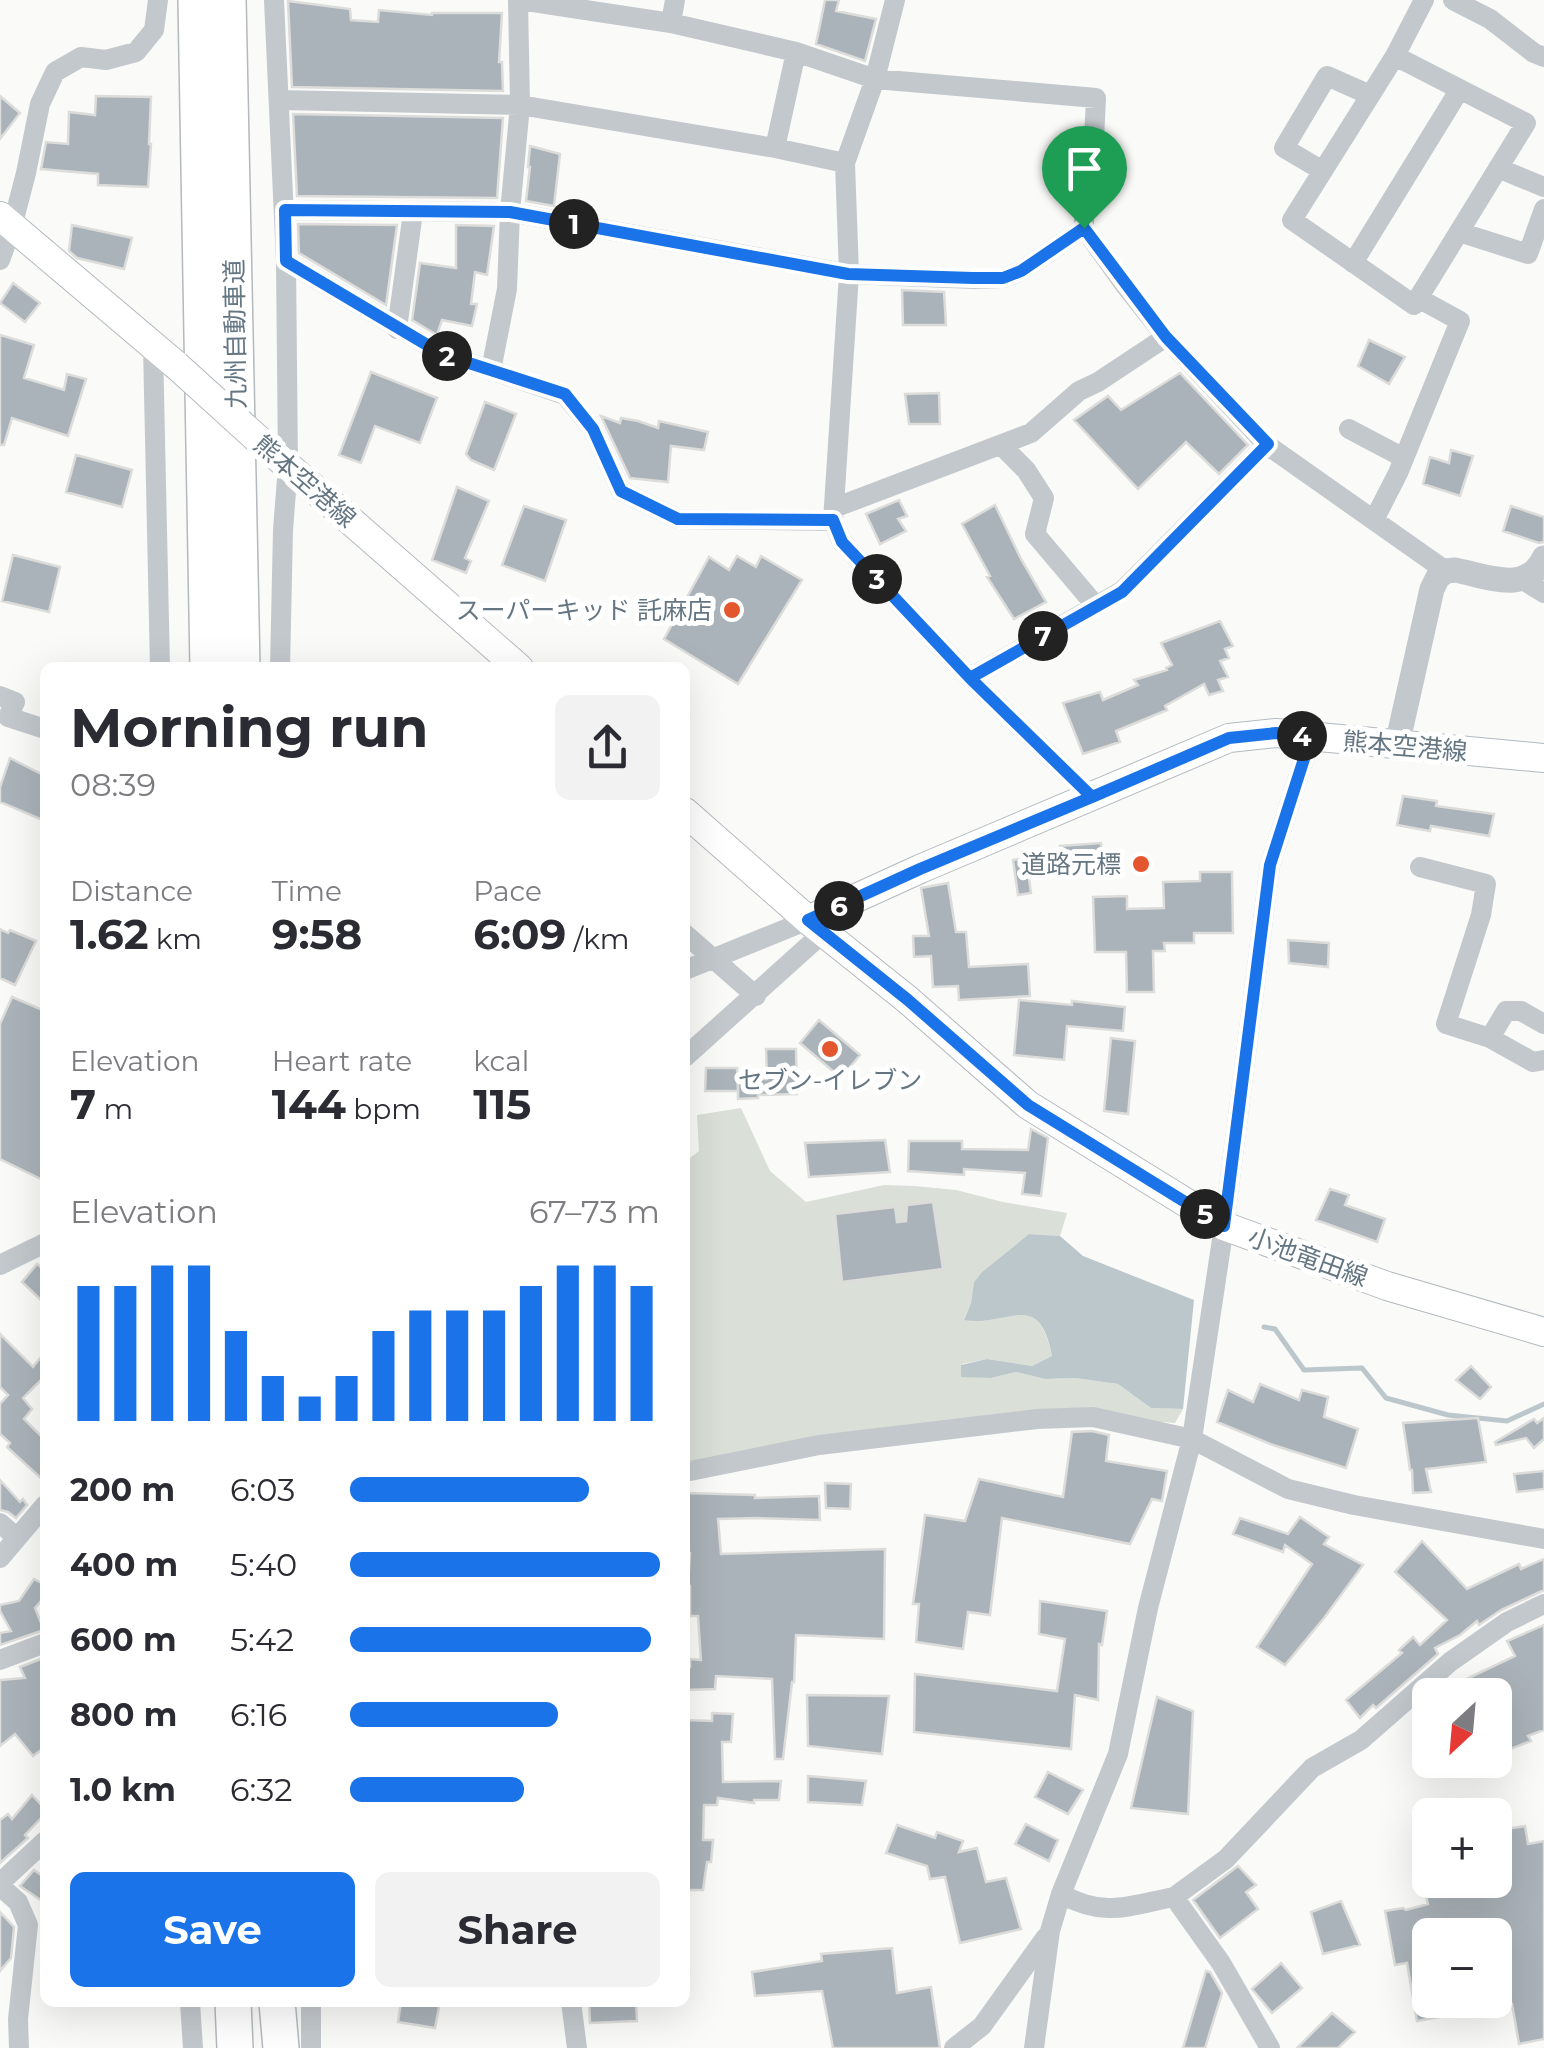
<!DOCTYPE html>
<meta charset="utf-8">
<style>
:root{--surface:#fff;--page:#f2f2f3;--text:#2b2b33;--muted:#7c7c81;--accent:#1a73e8}
body{margin:0;font-family:Montserrat,"Noto Sans JP",sans-serif;background:var(--page);color:var(--text);height:100vh;display:flex;flex-direction:column;font-size:38px;white-space:nowrap}
*{box-sizing:border-box;margin:0}
p{font-size:32px;color:var(--muted)}
.icon{flex:none;width:55px;height:55px;fill:none;stroke:currentColor;stroke-width:2;stroke-linecap:round;stroke-linejoin:round}
.map{position:relative;flex:1;overflow:hidden}
.side{position:absolute;left:40px;top:662px;width:650px;height:1345px;display:flex;flex-direction:column;background:var(--surface);border-radius:15px;box-shadow:0 10px 40px #0002}
.side>*{flex:none}
.needle{width:65px;rotate:206deg}
.buttons{position:absolute;left:1412px;top:1678px;display:grid;gap:20px}
.buttons a{display:grid;place-items:center;width:100px;height:100px;border-radius:15px;background:var(--surface);box-shadow:0 10px 40px #0002;font-size:50px}
.pin{position:absolute;display:grid;place-items:center;width:85px;height:85px;color:#fff;margin:-102px -42px;border-radius:50% 50% 50% 0;rotate:-45deg;box-shadow:0 0 10px #0007}
.pin .icon{rotate:45deg}
.km{position:absolute;width:50px;height:50px;margin:-25px;border-radius:50%;background:#222;color:#fff;font-size:28px;line-height:50px;text-align:center}
.round{display:grid;place-items:center;flex:none;width:105px;height:105px;border-radius:15px;background:var(--page)}
.overview{display:flex;align-items:center;justify-content:space-between;height:170px;padding:0 30px}
h1{font-size:55px;font-weight:700;line-height:75px}
.figures{display:grid;grid-template-columns:repeat(3,1fr);gap:15px;height:170px;padding:10px 30px}
.figures div{display:grid;align-content:center}
.figures b{font-size:42px;font-weight:700}
.figures small{font-size:28px;font-weight:400}
.figures p{font-size:28px}
.chart{height:280px;padding:20px 30px}
.chart p{display:flex;justify-content:space-between}
.chart svg{width:100%;height:180px;margin-top:10px;stroke:var(--accent);stroke-width:6}
.primary-button{display:flex;gap:20px;margin-top:auto;padding:20px 30px}
.primary-button a{flex:1;height:115px;border-radius:15px;background:var(--accent);color:#fff;font-size:40px;font-weight:700;line-height:115px;text-align:center}
.primary-button a+a{background:var(--page);color:var(--text)}
ul{padding:0 30px;list-style:none;font-size:32px}
li{display:grid;grid-template-columns:160px 120px 1fr;align-items:center;height:75px}
li i{height:25px;border-radius:12px;background:var(--accent)}
.map>svg:first-child{display:block}
.green{fill:#dadfd7}
.water{fill:#bbc7cb}
.lines{fill:none;stroke-linecap:round;stroke-linejoin:round}
.stream{stroke:#bbc7cb;stroke-width:5}
.building{fill:#aab3b9;stroke:#dcdcda;stroke-width:2.5}
.secondary-casing{stroke:#b3babf;stroke-width:30}
.motorway-casing{stroke:#b4b9bd;stroke-width:38}
.minor{stroke:#c3c8cc;stroke-width:20}
.tertiary{stroke:#c3c8cc;stroke-width:25}
.secondary{stroke:#fff;stroke-width:28}
.motorway{stroke:#fff;stroke-width:35}
.secondary-bridge-casing{stroke:#b3babf;stroke-width:30;stroke-linecap:butt}
.secondary-bridge{stroke:#fff;stroke-width:28}
.route-casing{stroke:#fff;stroke-width:20}
.route{stroke:#1a73e8;stroke-width:12}
.poi-dot{fill:#e4572e;stroke:#fff;stroke-width:4}
.labels{text-anchor:middle;stroke-width:10;stroke-linejoin:round;paint-order:stroke}
.street-label{font-size:25px;fill:#657683;stroke:#fff}
.poi-label{font-size:25px;fill:#657683;stroke:#fff;text-anchor:end}
</style>
<div class="map">
<svg width="1544" height="2048" viewBox="0 0 1544 2048">
<rect width="100%" height="100%" fill="#fafaf8"/>
<path class="green" d="M 741,1108 L 770,1171 L 806,1202 L 884,1185 L 915,1186 L 956,1190 L 1003,1202 L 1067,1213 L 1060,1236 L 1029,1234 L 982,1272 L 974,1282 L 971,1303 L 964,1319 C 1007,1330 1037,1285 1052,1356 L 1032,1366 L 987,1359 L 962,1364 L 961,1376 L 991,1378 L 1016,1372 L 1045,1379 L 1075,1378 L 1118,1384 L 1151,1408 L 1183,1409 L 1175,1423 L 1093,1417 L 685,1472 L 685,1270 L 689,1266 L 685,1264 L 685,1162 L 699,1151 L 697,1115 Z"/>
<path class="water" d="M 1029,1234 L 1060,1236 L 1083,1256 L 1194,1300 L 1183,1409 L 1151,1408 L 1118,1384 L 1075,1378 L 1045,1379 L 1016,1372 L 991,1378 L 961,1377 L 961,1365 L 987,1359 L 1032,1366 L 1052,1356 C 1039,1287 1006,1328 964,1320 L 971,1303 L 974,1282 L 982,1272 Z"/>
<g class="lines">
<path class="stream" d="M 1264,1327 L 1275,1329 L 1304,1370 L 1362,1368 L 1386,1398 L 1448,1415 L 1507,1421 L 1544,1404"/>
</g>
<path class="building" d="M 825,0 L 839,0 L 836,11 L 876,19 L 865,61 L 816,44 Z
M 288,1 L 350,9 L 351,20 L 378,22 L 379,10 L 432,15 L 432,13 L 502,13 L 499,62 L 502,62 L 503,91 L 292,87 Z
M 0,96 L 20,113 L 0,139 Z
M 96,96 L 151,97 L 149,144 L 151,144 L 148,187 L 98,185 L 98,174 L 41,169 L 46,142 L 68,144 L 69,112 L 95,115 Z
M 293,114 L 503,118 L 497,198 L 297,196 Z
M 530,146 L 560,154 L 554,206 L 526,201 L 530,167 L 528,167 Z
M 298,224 L 397,225 L 386,305 L 299,253 Z
M 72,225 L 132,238 L 124,269 L 77,258 L 69,251 Z
M 456,225 L 494,226 L 487,275 L 475,272 L 471,304 L 477,304 L 472,326 L 442,320 L 437,335 L 412,320 L 420,263 L 456,268 Z
M 13,283 L 40,303 L 25,322 L 0,303 Z
M 902,290 L 944,292 L 946,325 L 903,325 Z
M 0,335 L 34,345 L 24,378 L 64,390 L 67,374 L 86,379 L 68,436 L 12,418 L 4,445 L 0,445 Z
M 1369,340 L 1405,357 L 1389,384 L 1358,366 Z
M 371,372 L 437,398 L 420,443 L 375,426 L 361,463 L 339,455 Z
M 1180,373 L 1248,445 L 1219,474 L 1186,442 L 1138,489 L 1074,420 L 1108,396 L 1121,410 Z
M 939,393 L 940,424 L 909,424 L 905,394 Z
M 485,402 L 516,414 L 494,470 L 471,460 L 466,454 Z
M 601,416 L 620,423 L 621,418 L 638,421 L 658,428 L 659,421 L 708,432 L 704,450 L 671,446 L 668,482 L 630,478 Z
M 1451,450 L 1473,456 L 1460,496 L 1423,484 L 1430,457 L 1449,463 Z
M 76,455 L 132,470 L 122,507 L 66,492 Z
M 457,487 L 489,501 L 465,558 L 471,561 L 466,573 L 432,560 Z
M 899,500 L 907,516 L 898,519 L 906,531 L 880,544 L 866,514 Z
M 995,505 L 1021,559 L 1046,602 L 1014,619 L 987,577 L 990,576 L 962,524 Z
M 524,506 L 566,520 L 545,581 L 502,565 Z
M 1511,506 L 1544,517 L 1544,542 L 1539,543 L 1503,531 Z
M 13,555 L 60,567 L 49,612 L 2,601 Z
M 737,556 L 756,567 L 761,556 L 802,580 L 738,684 L 664,639 L 709,557 L 729,570 Z
M 1220,621 L 1233,646 L 1225,649 L 1229,658 L 1220,661 L 1228,677 L 1218,680 L 1223,691 L 1209,695 L 1204,684 L 1165,706 L 1167,710 L 1116,731 L 1120,742 L 1083,754 L 1063,703 L 1100,692 L 1103,700 L 1138,685 L 1134,680 L 1167,670 L 1166,668 L 1172,665 L 1161,643 Z
M 10,758 L 45,776 L 45,821 L 0,802 L 0,787 Z
M 1403,796 L 1437,801 L 1436,806 L 1494,814 L 1489,836 L 1431,826 L 1430,831 L 1397,825 Z
M 1101,843 L 1103,863 L 1062,866 L 1060,846 Z
M 1026,858 L 1031,893 L 1018,895 L 1013,860 Z
M 1200,872 L 1232,872 L 1233,933 L 1194,933 L 1194,943 L 1164,943 L 1165,951 L 1153,951 L 1154,992 L 1127,992 L 1126,952 L 1095,952 L 1093,897 L 1127,896 L 1127,909 L 1164,908 L 1163,882 L 1200,881 Z
M 948,883 L 956,932 L 966,932 L 969,967 L 1028,964 L 1030,996 L 959,1000 L 958,986 L 933,987 L 931,956 L 914,957 L 913,936 L 929,936 L 921,888 Z
M 0,929 L 8,933 L 10,930 L 36,941 L 15,985 L 0,978 Z
M 1288,940 L 1329,943 L 1328,967 L 1289,963 Z
M 12,997 L 45,1011 L 45,1181 L 0,1159 L 0,1024 Z
M 1019,1000 L 1072,1005 L 1072,1001 L 1125,1007 L 1123,1031 L 1067,1026 L 1064,1060 L 1014,1055 Z
M 819,1020 L 860,1055 L 841,1078 L 800,1043 Z
M 1111,1038 L 1135,1041 L 1128,1114 L 1104,1111 Z
M 766,1049 L 796,1049 L 797,1094 L 758,1095 L 758,1098 L 738,1099 L 738,1079 L 767,1079 Z
M 706,1068 L 737,1068 L 738,1091 L 705,1091 Z
M 1031,1129 L 1048,1138 L 1041,1196 L 1022,1194 L 1025,1173 L 964,1169 L 964,1175 L 908,1171 L 909,1141 L 962,1141 L 962,1149 L 1028,1150 Z
M 885,1140 L 890,1172 L 809,1177 L 805,1143 Z
M 1330,1189 L 1349,1195 L 1345,1205 L 1385,1219 L 1377,1242 L 1316,1220 Z
M 933,1202 L 943,1269 L 842,1282 L 835,1214 L 895,1207 L 897,1222 L 906,1221 L 907,1205 Z
M 37,1264 L 45,1270 L 45,1304 L 22,1282 Z
M 0,1334 L 33,1367 L 45,1352 L 45,1376 L 23,1398 L 32,1409 L 24,1419 L 45,1440 L 45,1482 L 7,1447 L 10,1443 L 0,1434 L 0,1404 L 8,1395 L 0,1387 Z
M 1471,1366 L 1491,1387 L 1480,1399 L 1456,1380 Z
M 1260,1384 L 1299,1400 L 1302,1390 L 1328,1397 L 1324,1417 L 1358,1429 L 1346,1468 L 1273,1445 L 1217,1422 L 1228,1390 L 1253,1402 Z
M 1478,1418 L 1486,1462 L 1426,1469 L 1431,1492 L 1413,1493 L 1412,1470 L 1410,1470 L 1403,1423 Z
M 1544,1418 L 1544,1439 L 1534,1448 L 1526,1438 L 1496,1445 L 1495,1442 L 1534,1419 L 1537,1423 Z
M 1092,1431 L 1109,1435 L 1106,1461 L 1167,1471 L 1162,1501 L 1152,1499 L 1130,1544 L 1002,1518 L 990,1615 L 968,1612 L 963,1649 L 916,1642 L 919,1604 L 913,1604 L 925,1515 L 965,1521 L 979,1479 L 1063,1497 L 1072,1432 Z
M 1544,1471 L 1544,1489 L 1517,1492 L 1514,1474 Z
M 0,1480 L 20,1502 L 23,1499 L 27,1505 L 16,1518 L 8,1512 L 0,1510 Z
M 825,1483 L 851,1484 L 850,1509 L 826,1508 Z
M 685,1493 L 755,1495 L 755,1498 L 819,1496 L 820,1520 L 756,1518 L 718,1519 L 721,1554 L 885,1549 L 884,1639 L 796,1635 L 794,1682 L 792,1682 L 783,1759 L 775,1759 L 772,1679 L 716,1676 L 715,1689 L 685,1690 L 685,1667 L 690,1667 L 690,1659 L 701,1660 L 698,1616 L 690,1616 L 690,1586 L 688,1586 L 690,1553 L 685,1553 Z
M 1300,1517 L 1329,1537 L 1324,1544 L 1363,1565 L 1324,1618 L 1285,1665 L 1257,1647 L 1312,1564 L 1285,1545 L 1283,1552 L 1233,1534 L 1240,1518 L 1288,1534 Z
M 1422,1541 L 1467,1589 L 1519,1564 L 1521,1569 L 1544,1559 L 1544,1590 L 1501,1610 L 1479,1625 L 1477,1621 L 1460,1635 L 1435,1648 L 1438,1654 L 1376,1708 L 1373,1705 L 1360,1718 L 1346,1700 L 1402,1653 L 1399,1650 L 1413,1637 L 1420,1645 L 1447,1620 L 1395,1572 Z
M 34,1579 L 45,1585 L 45,1596 L 35,1608 L 44,1630 L 0,1645 L 0,1633 L 11,1631 L 0,1611 L 0,1605 L 19,1601 Z
M 1040,1601 L 1107,1611 L 1102,1645 L 1099,1644 L 1098,1700 L 1075,1695 L 1071,1749 L 914,1732 L 915,1674 L 1057,1691 L 1065,1639 L 1039,1634 Z
M 1544,1625 L 1544,1730 L 1528,1736 L 1531,1741 L 1495,1755 L 1495,1695 L 1433,1695 L 1515,1656 L 1507,1641 Z
M 41,1659 L 45,1681 L 45,1747 L 33,1756 L 15,1734 L 0,1746 L 0,1680 L 25,1678 L 20,1667 Z
M 807,1695 L 889,1696 L 882,1754 L 808,1746 Z
M 1157,1697 L 1193,1711 L 1188,1814 L 1131,1808 Z
M 712,1713 L 733,1714 L 731,1742 L 722,1742 L 723,1782 L 781,1781 L 779,1800 L 754,1800 L 754,1803 L 718,1798 L 717,1805 L 704,1805 L 703,1840 L 713,1840 L 711,1862 L 707,1862 L 703,1890 L 685,1890 L 687,1776 L 685,1776 L 685,1720 L 712,1721 Z
M 1048,1772 L 1083,1790 L 1068,1814 L 1035,1797 Z
M 808,1776 L 866,1781 L 862,1805 L 808,1802 Z
M 32,1795 L 45,1809 L 45,1814 L 25,1835 L 28,1838 L 0,1863 L 0,1820 L 8,1814 L 12,1819 Z
M 1026,1824 L 1058,1840 L 1049,1861 L 1015,1844 Z
M 897,1825 L 935,1838 L 937,1832 L 963,1841 L 959,1852 L 977,1848 L 986,1882 L 1006,1878 L 1021,1929 L 960,1943 L 945,1877 L 930,1879 L 927,1866 L 886,1853 Z
M 1525,1826 L 1528,1844 L 1544,1841 L 1544,2039 L 1519,2044 L 1512,2004 L 1495,2007 L 1495,1935 L 1430,1935 L 1430,2000 L 1494,2000 L 1494,2007 L 1417,2021 L 1407,1963 L 1395,1965 L 1385,1911 L 1403,1908 L 1406,1910 L 1428,1904 L 1422,1880 L 1495,1880 L 1495,1831 Z
M 1238,1866 L 1256,1885 L 1246,1892 L 1258,1909 L 1220,1938 L 1193,1900 Z
M 34,1870 L 45,1878 L 45,1903 L 20,1886 Z
M 1341,1901 L 1360,1945 L 1323,1954 L 1311,1912 Z
M 0,1912 L 14,1927 L 11,1958 L 0,1971 Z
M 892,1948 L 897,1993 L 931,1987 L 940,2048 L 833,2048 L 822,1991 L 755,1996 L 752,1972 L 822,1961 L 821,1954 Z
M 1281,1963 L 1302,1988 L 1272,2013 L 1252,1989 Z
M 1206,1971 L 1210,1972 L 1222,1993 L 1205,2048 L 1183,2048 Z
M 401,2002 L 440,2002 L 435,2028 L 398,2022 Z
M 589,2002 L 636,2002 L 637,2021 L 590,2023 Z
M 1332,2013 L 1355,2032 L 1338,2048 L 1297,2048 Z"/>
<g class="lines">
<defs>
<path id="secondary" d="M 0,216 L 176,365
M 273,453 L 519,668
M 685,812 L 808,920 L 908,1000 L 1028,1105 L 1224,1226 L 1387,1286 L 1544,1332
M 808,920 L 920,869 L 1229,738 L 1276,733 L 1544,758"/>
<path id="motorway" d="M 196,0 L 208,668
M 228,0 L 242,668
M 233,2002 L 235,2048
M 277,2002 L 281,2048"/>
</defs>
<use href="#secondary" class="secondary-casing"/>
<use href="#motorway" class="motorway-casing"/>
<path class="minor" d="M 274,0 L 286,261 L 288,466 L 283,530 L 280,668
M 518,0 L 520,105 L 510,212 L 507,289 L 491,370 L 565,395 L 593,429 L 621,491 L 678,519 L 833,521
M 520,0 L 671,23 L 796,52 L 875,79 L 1096,98 L 1092,183 L 1084,207 L 1084,228 L 1124,284 L 1166,337 L 1267,445 L 1446,571
M 895,0 L 875,79 L 845,163 L 849,274 L 833,521 L 842,542 L 970,678 L 1092,797
M 1453,0 L 1490,19 L 1534,53 L 1544,57
M 671,23 L 675,0
M 1395,56 L 1526,123 L 1414,305 L 1292,220 L 1395,56 L 1424,0
M 279,100 L 520,105 L 775,148 L 845,163
M 775,148 L 796,52
M 1498,168 L 1544,187
M 1323,171 L 1284,148 L 1327,76 L 1370,95
M 285,210 L 510,212 L 849,274 L 973,279 L 1003,278 L 1021,271 L 1084,228
M 1459,232 L 1528,254 L 1544,209
M 0,260 L 12,227 L 26,173 L 40,104 L 55,72 L 81,57 L 106,60 L 136,52 L 154,30 L 158,0
M 286,261 L 444,355 L 491,370
M 1353,263 L 1460,89
M 397,329 L 413,212
M 153,346 L 160,668
M 1349,429 L 1404,458
M 1001,445 L 1026,470 L 1044,498 L 1035,534 L 1096,606
M 834,508 L 1031,433 L 1079,391 L 1098,382 L 1166,337
M 1374,520 L 1398,473 L 1460,321 L 1418,298
M 1523,580 L 1544,593
M 970,678 L 1122,591 L 1267,445
M 0,696 L 15,702 L 8,717 L 45,729
M 1420,867 L 1486,884 L 1481,915 L 1446,1024 L 1490,1038 L 1533,1062 L 1544,1060
M 685,934 L 756,996
M 685,970 L 808,920
M 1490,1038 L 1506,1011 L 1521,1011 L 1544,1024
M 685,1057 L 824,932
M 0,1265 L 45,1243
M 685,1472 L 819,1445 L 1037,1419 L 1093,1417 L 1192,1439 L 1288,1489 L 1354,1505 L 1544,1539
M 0,1523 L 17,1538
M 0,1558 L 45,1505
M 0,1660 L 45,1643
M 0,1883 L 45,1841
M 0,1886 L 18,1902 L 28,1925 L 18,2019 L 19,2048
M 1061,1894 C 1105,1918 1128,1906 1174,1897 L 1221,1963 L 1270,2048
M 1174,1897 L 1226,1859 L 1312,1768 L 1361,1740 L 1450,1662 L 1507,1622 L 1544,1604
M 190,2002 L 193,2048
M 571,2002 L 577,2048
M 311,2048 L 311,2002
M 954,2048 L 982,2026 L 1046,1937
M 1034,2048 L 1050,1931 L 1061,1894 L 1118,1754 L 1148,1608 L 1192,1439 L 1224,1226 L 1270,865 L 1311,737"/>
<path class="tertiary" d="M 1397,745 L 1432,589 L 1438,577 L 1446,571 L 1455,570 C 1487,576 1527,595 1544,558"/>
<use href="#secondary" class="secondary"/>
<use href="#motorway" class="motorway"/>
<defs>
<path id="secondary-bridge" d="M 176,365 L 273,453"/>
</defs>
<use href="#secondary-bridge" class="secondary-bridge-casing"/>
<use href="#secondary-bridge" class="secondary-bridge"/>
</g>
<g class="lines">
<defs>
<path id="route" d="M 1084,228 L 1021,271 L 1003,278 L 973,278 L 848,274 L 510,212 L 285,210 L 286,261 L 444,355 L 565,394 L 593,429 L 621,491 L 678,519 L 833,520 L 842,542 L 970,678 L 1092,797 L 1229,738 L 1276,733 L 1311,737 L 1270,865 L 1224,1226 L 1028,1105 L 908,1000 L 808,920 L 920,869 L 1092,797 L 970,678 L 1122,592 L 1268,444 L 1166,337 L 1084,228"/>
</defs>
<use href="#route" class="route-casing"/>
<use href="#route" class="route"/>
</g>
<g class="poi-dot">
<circle cx="732" cy="610" r="10"/>
<circle cx="1141" cy="864" r="10"/>
<circle cx="830" cy="1049" r="10"/>
</g>
<g class="labels">
<g class="street-label">
<text transform="translate(235 334) rotate(-91)" y="9">九州自動車道</text>
<text transform="translate(305 481) rotate(41)" y="9">熊本空港線</text>
<text transform="translate(1405 746) rotate(5)" y="9">熊本空港線</text>
<text transform="translate(1308 1257) rotate(20)" y="9">小池竜田線</text>
</g>
<g class="poi-label">
<text x="712" y="619">スーパーキッド 託麻店</text>
<text x="1121" y="873">道路元標</text>
<text x="830" y="1089" text-anchor="middle">セブン-イレブン</text>
</g>
</g>
</svg>
<div class="buttons">
<a><svg class="needle" viewBox="-14 -14 28 28"><path d="M0-13l5 13h-10z" fill="#e53935"/><path d="M0 13l5-13h-10z" fill="#7c7c81"/></svg></a>
<a>+</a>
<a>−</a>
</div>
<div class="pin" style="left:1084px;top:228px;background:#1e9e55"><svg class="icon" aria-label="arrive" viewBox="0 0 24 24"><path d="M6 21V4h12l-3 4 3 4H6"/></svg></div>
<b class="km" style="left:574px;top:224px">1</b>
<b class="km" style="left:447px;top:356px">2</b>
<b class="km" style="left:877px;top:579px">3</b>
<b class="km" style="left:1302px;top:736px">4</b>
<b class="km" style="left:1205px;top:1214px">5</b>
<b class="km" style="left:839px;top:906px">6</b>
<b class="km" style="left:1043px;top:636px">7</b>
<section class="side">
<div class="overview"><div><h1>Morning run</h1><p>08:39</p></div><a class="round"><svg class="icon" aria-label="share" viewBox="0 0 24 24"><path d="M12 15V3M7 8l5-5 5 5M5 13v7h14v-7"/></svg></a></div>
<div class="figures">
<div><p>Distance</p><b>1.62<small> km</small></b></div>
<div><p>Time</p><b>9:58</b></div>
<div><p>Pace</p><b>6:09<small> /km</small></b></div>
</div>
<div class="figures">
<div><p>Elevation</p><b>7<small> m</small></b></div>
<div><p>Heart rate</p><b>144<small> bpm</small></b></div>
<div><p>kcal</p><b>115</b></div>
</div>
<div class="chart"><p><span>Elevation</span>67–73 m</p>
<svg viewBox="0 0 160 44" preserveAspectRatio="none"><path d="M5 44V11M15 44V11M25 44V6M35 44V6M45 44V22M55 44V33M65 44V38M75 44V33M85 44V22M95 44V17M105 44V17M115 44V17M125 44V11M135 44V6M145 44V6M155 44V11"/></svg>
</div>
<ul>
<li><b>200 m</b>6:03<i style="width:77%"></i></li>
<li><b>400 m</b>5:40<i style="width:100%"></i></li>
<li><b>600 m</b>5:42<i style="width:97%"></i></li>
<li><b>800 m</b>6:16<i style="width:67%"></i></li>
<li><b>1.0 km</b>6:32<i style="width:56%"></i></li>
</ul>
<div class="primary-button"><a>Save</a><a>Share</a></div>
</section>
</div>
